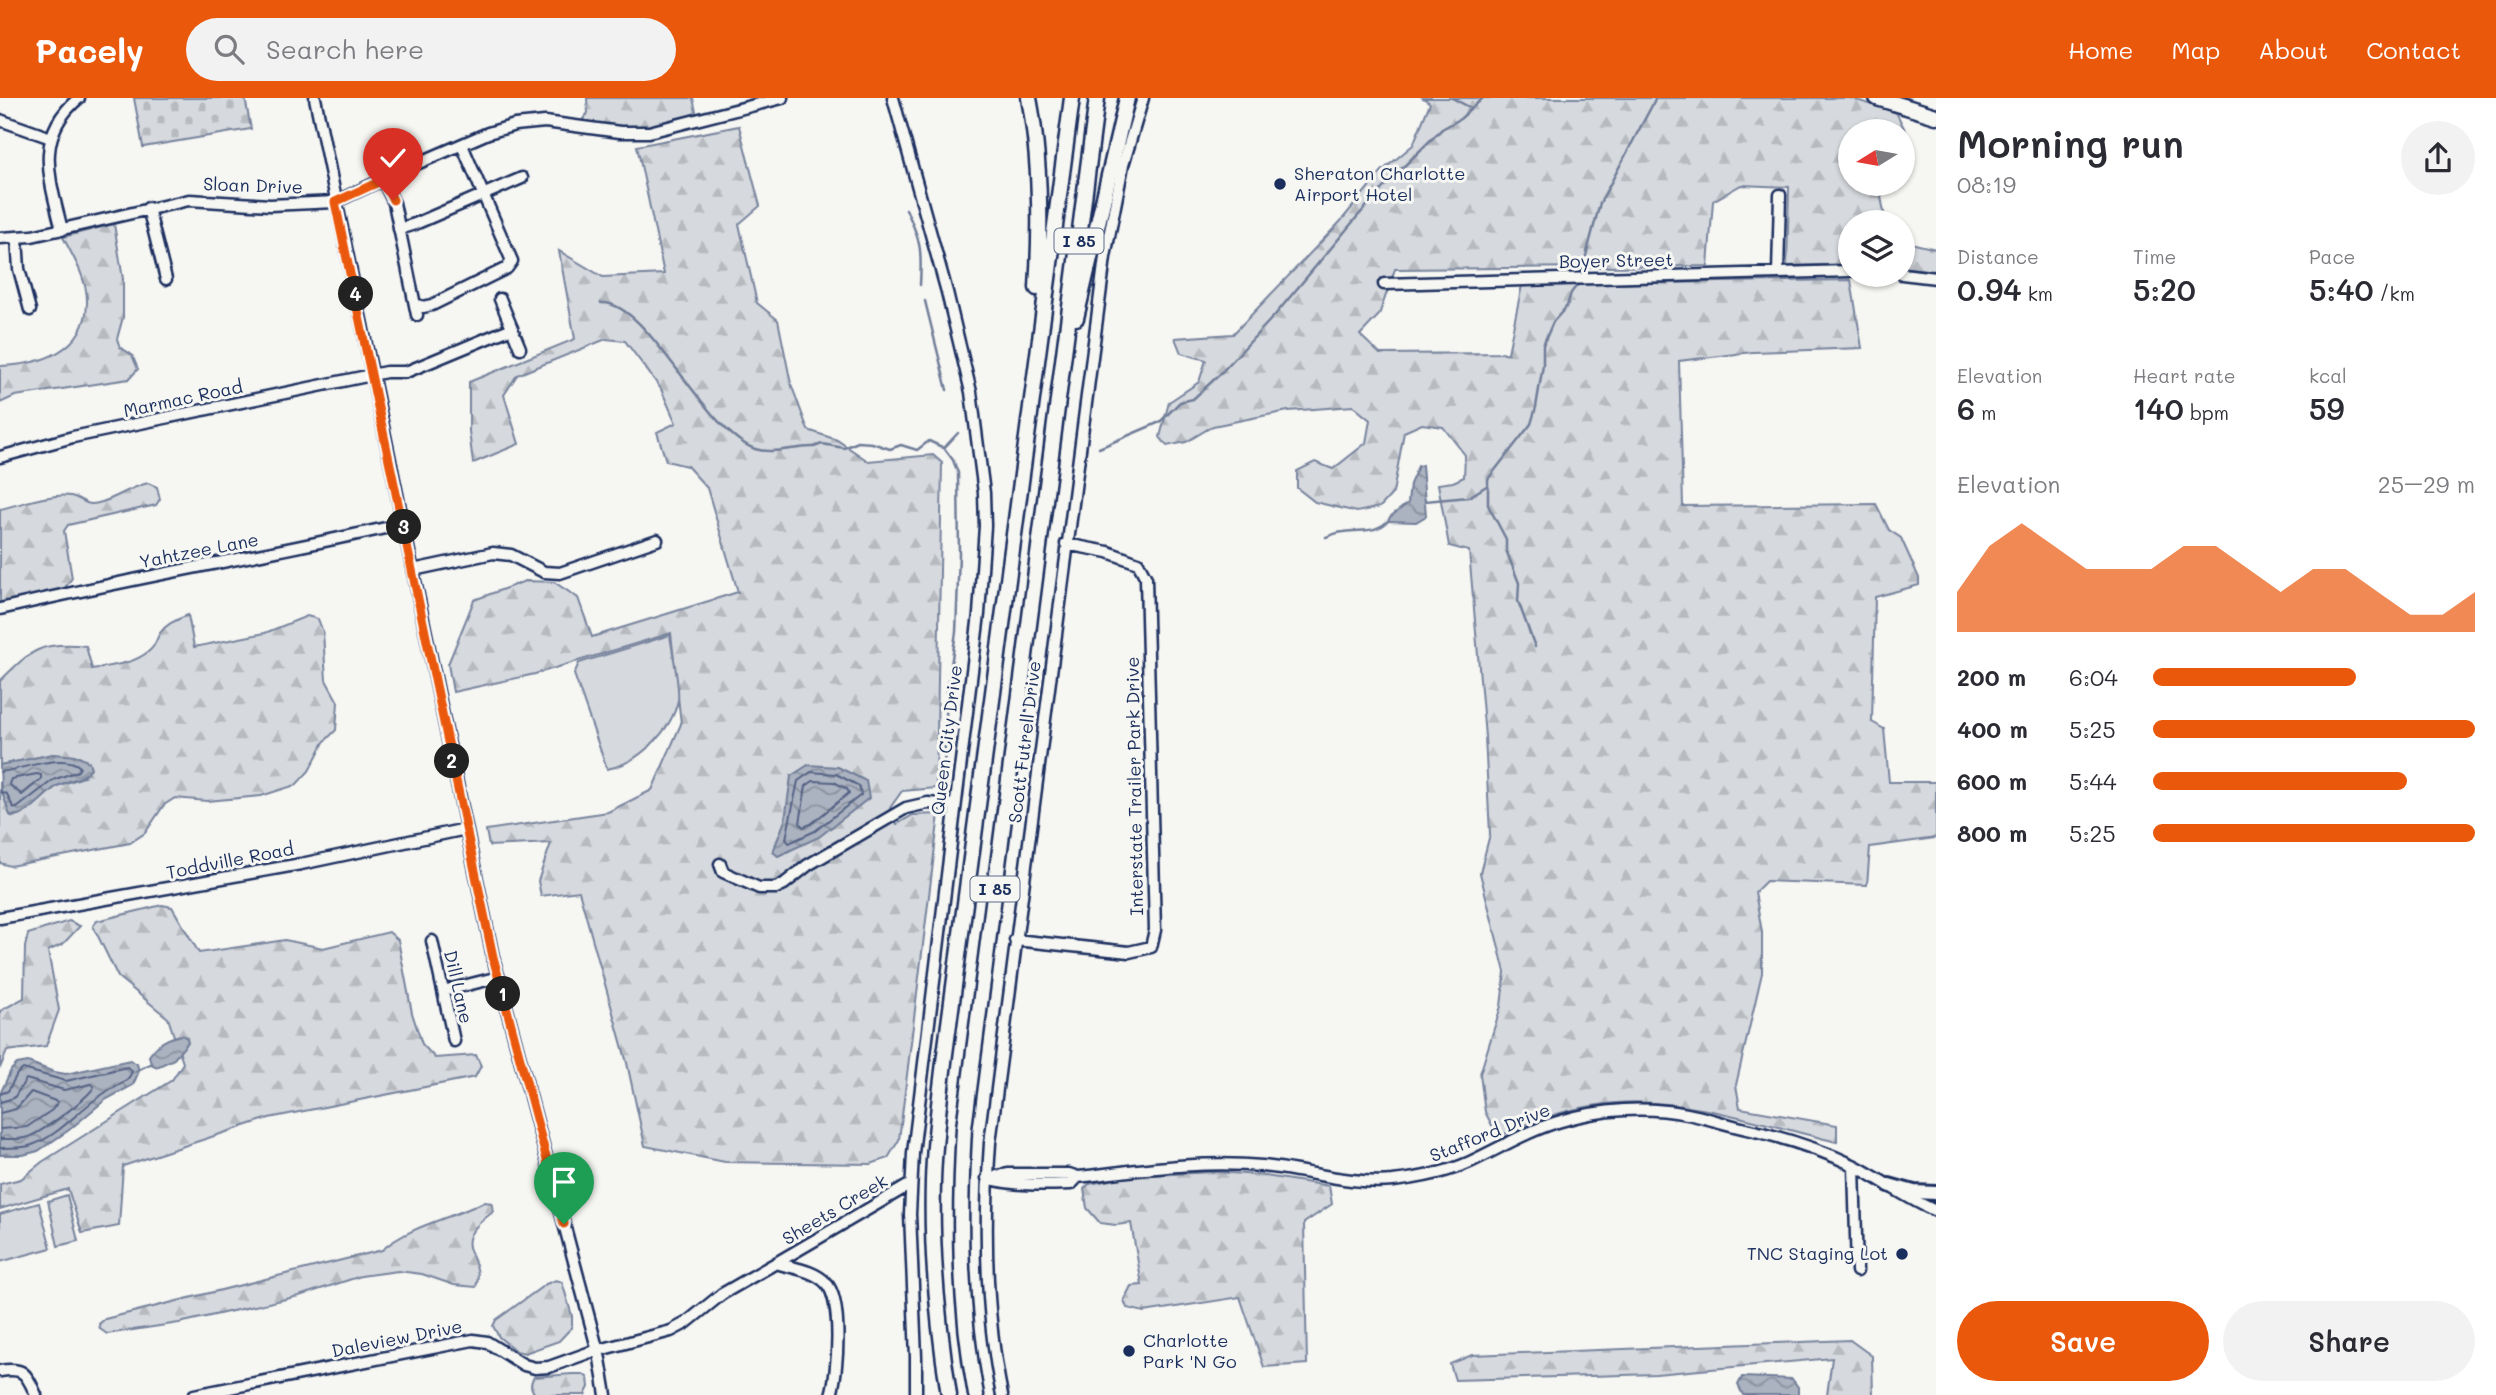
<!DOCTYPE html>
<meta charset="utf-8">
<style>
:root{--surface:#fff;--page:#f2f2f3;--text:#2b2b33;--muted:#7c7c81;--accent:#ea580c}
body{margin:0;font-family:Mali,sans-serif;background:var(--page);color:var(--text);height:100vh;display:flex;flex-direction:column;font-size:26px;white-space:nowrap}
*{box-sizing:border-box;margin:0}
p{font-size:23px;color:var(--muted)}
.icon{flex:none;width:38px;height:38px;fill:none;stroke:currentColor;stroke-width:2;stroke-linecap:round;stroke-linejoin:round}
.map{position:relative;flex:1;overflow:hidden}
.sheet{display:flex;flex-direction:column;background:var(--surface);width:560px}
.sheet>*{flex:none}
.needle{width:46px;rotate:259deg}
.fabs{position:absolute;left:1838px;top:21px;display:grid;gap:14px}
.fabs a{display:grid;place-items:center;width:77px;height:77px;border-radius:50%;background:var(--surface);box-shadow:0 2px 5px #0004;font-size:35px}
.pin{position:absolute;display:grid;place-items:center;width:60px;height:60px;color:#fff;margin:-72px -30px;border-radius:50% 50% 50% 0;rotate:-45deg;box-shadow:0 0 7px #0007}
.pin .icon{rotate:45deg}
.km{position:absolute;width:35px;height:35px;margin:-18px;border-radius:50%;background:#222;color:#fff;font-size:19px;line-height:35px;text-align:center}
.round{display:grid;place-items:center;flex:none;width:74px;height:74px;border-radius:37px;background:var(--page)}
.overview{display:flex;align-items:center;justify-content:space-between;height:119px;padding:0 21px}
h1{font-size:38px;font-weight:600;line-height:52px}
.stats{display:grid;grid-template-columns:repeat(3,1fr);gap:10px;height:119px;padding:7px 21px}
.stats div{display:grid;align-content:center}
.stats b{font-size:30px;font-weight:600}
.stats small{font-size:19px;font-weight:400}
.stats p{font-size:19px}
.chart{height:196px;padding:14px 21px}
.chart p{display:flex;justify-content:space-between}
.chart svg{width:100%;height:126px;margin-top:7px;fill:var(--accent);opacity:.7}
.button{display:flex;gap:14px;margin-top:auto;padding:14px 21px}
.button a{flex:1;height:80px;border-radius:42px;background:var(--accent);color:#fff;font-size:28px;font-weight:600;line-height:80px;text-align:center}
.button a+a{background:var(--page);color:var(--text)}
ul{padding:0 21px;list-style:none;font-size:23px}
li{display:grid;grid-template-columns:112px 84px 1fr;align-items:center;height:52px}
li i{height:18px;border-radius:9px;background:var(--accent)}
header{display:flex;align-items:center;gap:42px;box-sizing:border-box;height:98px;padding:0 35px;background:var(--accent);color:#fff}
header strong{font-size:33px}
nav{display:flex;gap:38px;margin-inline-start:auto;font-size:24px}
.search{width:490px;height:63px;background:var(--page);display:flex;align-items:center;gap:18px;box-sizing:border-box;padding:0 24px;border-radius:38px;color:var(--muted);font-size:26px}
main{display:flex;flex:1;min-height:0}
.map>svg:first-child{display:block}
.forest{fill:url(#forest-firs);stroke:#78849e;stroke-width:2}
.cemetery{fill:url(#cemetery-stones);stroke:#78849e;stroke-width:2}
.pitch{fill:#d6d9dd;stroke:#78849e;stroke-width:2}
.water{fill:url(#water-waves);stroke:#717e99;stroke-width:2}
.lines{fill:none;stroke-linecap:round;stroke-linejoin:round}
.shore{stroke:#556385;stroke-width:2}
.stream{stroke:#717e99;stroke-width:2.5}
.minor-casing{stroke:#1b2f5e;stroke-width:15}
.major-casing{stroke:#1b2f5e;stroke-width:18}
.highway-casing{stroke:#1b2f5e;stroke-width:19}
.minor{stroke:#f6f6f2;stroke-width:10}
.major{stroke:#f6f6f2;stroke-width:12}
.highway{stroke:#f6f6f2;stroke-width:14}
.route-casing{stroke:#fff;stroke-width:14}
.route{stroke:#ea580c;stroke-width:9}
.poi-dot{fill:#1b2f5e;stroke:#f6f6f2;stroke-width:2.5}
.labels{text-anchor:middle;stroke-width:6;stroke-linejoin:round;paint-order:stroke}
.shield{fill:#f6f6f2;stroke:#5d6b8a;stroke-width:2}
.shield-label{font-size:16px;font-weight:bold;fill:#1b2f5e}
.poi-label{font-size:18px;fill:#1b2f5e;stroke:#f6f6f2;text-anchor:start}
.street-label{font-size:18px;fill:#1b2f5e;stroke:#f6f6f2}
</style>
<header>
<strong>Pacely</strong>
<div class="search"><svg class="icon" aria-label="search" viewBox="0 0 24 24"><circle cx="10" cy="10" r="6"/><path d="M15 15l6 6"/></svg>Search here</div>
<nav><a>Home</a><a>Map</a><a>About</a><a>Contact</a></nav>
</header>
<main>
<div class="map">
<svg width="1936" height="1297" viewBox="0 0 1936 1297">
<defs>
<pattern id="forest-firs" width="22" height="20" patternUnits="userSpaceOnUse" patternTransform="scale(1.75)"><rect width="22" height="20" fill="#d6d9dd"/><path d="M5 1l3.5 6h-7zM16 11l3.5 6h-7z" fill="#b7bbc0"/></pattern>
<pattern id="cemetery-stones" width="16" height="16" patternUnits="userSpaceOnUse" patternTransform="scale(1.75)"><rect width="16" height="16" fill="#d6d9dd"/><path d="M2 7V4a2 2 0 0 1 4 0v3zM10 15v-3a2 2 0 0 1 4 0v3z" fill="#b7bbc0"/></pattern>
<pattern id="water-waves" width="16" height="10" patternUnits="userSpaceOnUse" patternTransform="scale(1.75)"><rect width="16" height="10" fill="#abb2c0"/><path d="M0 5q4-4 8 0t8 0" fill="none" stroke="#8a919f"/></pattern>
</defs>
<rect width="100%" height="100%" fill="#f6f6f2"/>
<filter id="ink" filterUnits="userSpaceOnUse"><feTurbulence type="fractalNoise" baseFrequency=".0143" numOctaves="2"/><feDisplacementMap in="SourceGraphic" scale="14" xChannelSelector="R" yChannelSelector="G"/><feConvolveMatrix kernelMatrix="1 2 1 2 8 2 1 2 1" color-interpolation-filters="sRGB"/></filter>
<g filter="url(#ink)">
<path class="forest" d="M 587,0 L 693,0 L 696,14 L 690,21 L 635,32 L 584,25 L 583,21 L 588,15 Z
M 1423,0 L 1850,0 L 1896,14 L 1906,34 L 1902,42 L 1902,33 L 1850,33 L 1850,86 L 1886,86 L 1881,99 L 1886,124 L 1850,124 L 1850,166 L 1787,168 L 1789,89 L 1741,87 L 1713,103 L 1708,168 L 1395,171 L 1379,217 L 1360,237 L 1380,256 L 1508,255 L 1522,187 L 1851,182 L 1862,250 L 1753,254 L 1679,263 L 1683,408 L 1876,406 L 1889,432 L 1901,440 L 1919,480 L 1919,487 L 1875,499 L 1872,624 L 1884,631 L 1889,684 L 1936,684 L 1936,740 L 1870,749 L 1867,787 L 1766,783 L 1755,794 L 1762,834 L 1762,875 L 1736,987 L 1740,1010 L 1837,1027 L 1837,1044 C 1770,1028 1684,999 1616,1005 C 1574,1008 1535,1021 1498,1039 L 1485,1014 L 1480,976 L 1501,908 L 1505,874 L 1480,775 L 1490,736 L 1485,639 L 1469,453 L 1449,448 L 1438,386 L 1453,384 L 1464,379 L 1465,357 L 1443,329 L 1422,326 L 1404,334 L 1393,395 L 1380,409 L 1357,414 L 1315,404 L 1297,390 L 1297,373 L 1315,364 L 1333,371 L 1366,345 L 1370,322 L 1353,308 L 1288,313 L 1213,328 L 1186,344 L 1167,348 L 1160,339 L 1169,304 L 1199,284 L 1206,262 L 1181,255 L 1175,240 L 1233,236 L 1340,124 L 1382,73 L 1413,47 L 1430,5 Z
M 739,28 L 760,108 L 739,126 L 757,205 L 778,222 L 791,286 L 808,332 L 837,342 L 868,363 L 933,357 L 942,365 L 936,690 L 902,693 L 890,710 L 897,726 L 913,717 L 939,716 L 899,1042 L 888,1060 L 871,1066 L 725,1064 L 645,1048 L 627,965 L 579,793 L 541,798 L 538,783 L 551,745 L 489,748 L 486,732 L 608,714 L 652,692 L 681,626 L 671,535 L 535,576 L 453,594 L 448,566 L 474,502 L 525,483 L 554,484 L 578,500 L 592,539 L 738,494 L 707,390 L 687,368 L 666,363 L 657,334 L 676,325 L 661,291 L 625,243 L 606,241 L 517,277 L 504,297 L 519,346 L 473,365 L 469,333 L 469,284 L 575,241 L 559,153 L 603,179 L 664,176 L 637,48 Z
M 114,126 L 123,181 L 123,219 L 117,241 L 120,249 L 132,257 L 138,271 L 129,281 L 15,298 L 0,305 L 0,268 C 40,267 86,253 87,205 C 88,182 73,159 63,139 Z
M 1902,143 L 1936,151 L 1936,173 L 1902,169 Z
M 148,385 L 157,389 L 160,401 L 156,407 L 68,427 L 64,433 L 72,480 L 64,491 L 0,506 L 0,411 C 19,407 52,395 71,398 C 85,401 84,410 102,404 C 118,399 131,389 148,385 Z
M 188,517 L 194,549 L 265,535 L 307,518 L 318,521 L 323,534 L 326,582 L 338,604 L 336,632 L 324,644 L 309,673 L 296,687 L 261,698 L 207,703 L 175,700 L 164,707 L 145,735 L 130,745 L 10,768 L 0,765 L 0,684 L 10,717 L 13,719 L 27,713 L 57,688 L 84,679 L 53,656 L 0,667 L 0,583 C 31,552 41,543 86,548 L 92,571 C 111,568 134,566 149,553 C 156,548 156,541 160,535 C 167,525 177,522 188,517 Z
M 162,807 L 172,809 L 199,855 L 285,842 L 323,850 L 389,834 L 398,842 L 412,915 L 422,946 L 435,960 L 476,957 L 481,968 L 475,979 L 269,1020 L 123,1068 L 119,1128 L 82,1135 L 68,1091 L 0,1111 L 0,1086 L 21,1081 L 42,1064 L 172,982 L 183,965 L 168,920 L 118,879 L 93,828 L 97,823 Z
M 69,823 L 80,828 L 63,846 L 48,853 L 59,912 L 46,948 L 7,953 L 0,970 L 0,913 L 24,900 L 25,849 L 28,836 Z
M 1215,1074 L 1259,1077 L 1329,1088 L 1332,1106 L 1304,1125 L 1307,1266 L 1264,1269 L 1240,1199 L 1144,1214 L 1127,1210 L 1124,1202 L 1131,1188 L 1142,1187 L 1131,1125 L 1116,1127 L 1100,1125 L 1087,1110 L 1084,1091 L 1089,1086 L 1132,1078 Z
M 484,1104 L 492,1105 L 493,1114 C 443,1150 487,1155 476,1189 L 454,1187 L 422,1176 L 398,1173 L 361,1178 L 299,1198 L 179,1225 L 107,1236 L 100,1231 L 99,1226 L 105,1221 L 382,1152 C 411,1127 450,1121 484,1104 Z
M 556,1182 L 562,1184 L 572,1218 L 572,1229 L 559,1243 L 525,1255 L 516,1253 L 499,1239 L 493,1228 L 496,1222 L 546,1186 Z
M 1850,1242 L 1872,1258 L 1873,1297 L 1827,1297 L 1832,1260 L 1656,1276 L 1455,1282 L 1450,1266 L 1472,1257 Z
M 572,1276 L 583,1276 L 588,1280 L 589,1289 L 585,1297 L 535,1297 C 531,1290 529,1286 534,1279 Z"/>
<path class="cemetery" d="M 134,0 L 245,0 L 251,31 L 143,49 Z"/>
<path class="pitch" d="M 670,537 C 672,553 680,588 678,602 C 672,633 637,666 607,671 L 574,576 L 579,565 Z
M 67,1097 L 78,1143 L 58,1148 L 48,1103 Z
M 39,1105 L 51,1150 L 0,1164 L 0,1116 Z"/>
<path class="water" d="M 1422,367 L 1426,418 L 1416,424 L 1388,423 L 1390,419 L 1408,405 L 1410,386 L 1418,368 Z
M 53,656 L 77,658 L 89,664 L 91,670 C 84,682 69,681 57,688 C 43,697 27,721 10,717 L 1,691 L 0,667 Z
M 808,667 L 838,669 L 866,683 L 869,700 L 819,739 L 778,758 L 773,754 L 785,722 L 791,678 Z
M 182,937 L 187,940 L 188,944 L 174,961 L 157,969 L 151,966 L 149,958 C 157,946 168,939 182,937 Z
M 130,962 L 137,966 L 139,973 L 133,987 L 105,1002 L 69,1032 L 38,1053 L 23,1057 L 0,1057 L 0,996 L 11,972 L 17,966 L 28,964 L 54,974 L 66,976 Z
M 1742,1279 L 1792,1281 L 1798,1289 L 1798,1297 L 1743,1297 L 1738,1287 Z"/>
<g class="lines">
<path class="shore" d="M 0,674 C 20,672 65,654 80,669 L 78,673 L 53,682 L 17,710 L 13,709 L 7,696 L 0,694
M 811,674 L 836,676 L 859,688 L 861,697 L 815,733 L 789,745 L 786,741 L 798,683 Z
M 37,676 L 41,677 L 41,681 L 22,697 L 9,686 L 11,681 Z
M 813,683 L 834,684 L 847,691 L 849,695 L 811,726 L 803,729 L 800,725 L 806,688 Z
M 0,996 L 8,993 L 17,976 L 23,971 L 66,983 L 127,969 L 132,973 C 129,984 117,988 108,993 C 81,1008 61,1037 32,1047 C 22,1051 11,1049 0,1050
M 0,1004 L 14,1000 L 26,981 L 64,992 L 91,986 L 94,989 C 88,1000 41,1035 28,1039 C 20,1042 9,1041 0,1041
M 0,1015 L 16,1011 L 31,994 L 58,1004 L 52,1012 L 27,1029 L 0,1031"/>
<path class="stream" d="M 1452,0 L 1471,10
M 906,111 C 921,143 922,152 920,187
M 1582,173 L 1600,105 L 1656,0
M 925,203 L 947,292
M 601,205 C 647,201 703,333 755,351 C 772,357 796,348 814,349 L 822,346 L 844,350 L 858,344 L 872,345 L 890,351 L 901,347 L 917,352 L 929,343 L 944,350 L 953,362 L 958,375 L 959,456 L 956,534 L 947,594 L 943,695
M 944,350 L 958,335
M 1099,350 L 1160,324 L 1180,304 L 1193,301 L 1219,277 L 1275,217 L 1357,119 L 1393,79 L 1442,31 L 1460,21 L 1483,0
M 1425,403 L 1469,399 L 1488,387
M 1326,439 C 1332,437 1338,434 1344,434 C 1361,431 1375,436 1388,423
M 1535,549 L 1518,503 L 1519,485 L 1506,452 L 1506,441 L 1488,407 L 1488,381 L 1531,326 L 1536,309 L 1543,267 L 1543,247 L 1553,224 L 1567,208 L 1571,195 L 1578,186
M 136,973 L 152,965"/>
<defs>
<path id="minor" d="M 315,0 L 493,859 L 600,1261 L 606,1297
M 893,0 L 947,194 L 971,294 L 984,395 L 985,428 L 979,516 L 913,1055 L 910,1116 L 916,1259 L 916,1297
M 0,22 L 51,40
M 383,82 L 394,105 L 417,217
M 148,110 L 166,181
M 399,131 L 415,126 L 522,80
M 62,132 C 50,82 33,38 79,0
M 0,140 L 32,138 L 189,102 L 270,107 L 335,104 L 414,67 L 488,35 L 515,27 L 545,24 L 620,34 L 649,34 L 782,0
M 17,140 L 19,171 L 30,212
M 1778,175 L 1780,97
M 1902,176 L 1936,180
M 1384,186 L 1850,173
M 500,201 L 520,250
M 415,206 L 423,209 L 432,207 L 507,170 L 512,163 L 462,47
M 0,359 L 73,339 L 386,274 L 406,274 L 512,230
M 413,472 L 493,455 L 511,457 L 544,474 L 560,475 L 657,442
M 0,511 C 134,479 269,457 403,426
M 720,766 L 723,774 L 759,790 L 776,790 L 784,786 L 808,767 L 906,710 L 928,705 L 955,707
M 0,820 L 301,766 L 466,731
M 1015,842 L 1129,854 L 1151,849 L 1155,832 L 1146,480 L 1138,465 L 1108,454 L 1066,446
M 432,843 L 454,943
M 443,893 L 499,879
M 1854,1068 L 1857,1173
M 1009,1076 L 1069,1076 L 1078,1079 L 1071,1086 C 1042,1087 1015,1088 987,1080 Z
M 1078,1079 C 1140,1072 1200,1062 1262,1068 C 1306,1072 1349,1087 1393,1083 C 1419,1080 1446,1075 1470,1064 C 1500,1050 1529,1032 1561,1023 C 1601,1011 1646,1008 1687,1016 C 1704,1019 1721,1025 1738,1029 C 1778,1038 1816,1049 1853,1067 C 1881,1081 1907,1101 1936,1113
M 776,1165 L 911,1086
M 0,1273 C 25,1269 26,1276 36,1297
M 194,1297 L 473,1242 L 487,1244 L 524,1267 L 535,1270 L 549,1269 L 588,1255 L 671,1233 L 686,1225 L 722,1196 L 776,1165 C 792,1170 814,1172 826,1185 C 843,1202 838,1275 831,1297
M 1002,1297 C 985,1214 984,1129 990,1045 L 1105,159 L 1123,67 L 1143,0"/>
<path id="major" d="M 1889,1087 L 1914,1094 L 1936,1095"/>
<path id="highway" d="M 1029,0 C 1041,63 1041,127 1037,190
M 1877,0 L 1936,18
M 1076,220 L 1127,0
M 949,1297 C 938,1227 931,1155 933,1084 C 934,1041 940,998 945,956 L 1072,0
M 976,1297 C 959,1208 959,1120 964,1030 L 1097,0"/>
</defs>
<use href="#minor" class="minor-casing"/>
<use href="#major" class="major-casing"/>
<use href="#highway" class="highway-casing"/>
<use href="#minor" class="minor"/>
<use href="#major" class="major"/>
<use href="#highway" class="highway"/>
</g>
</g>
<g class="lines" filter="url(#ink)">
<defs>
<path id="route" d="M 393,102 L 383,82 L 335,104 L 493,859 L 564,1126"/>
</defs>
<use href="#route" class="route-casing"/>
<use href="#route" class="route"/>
</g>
<g class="poi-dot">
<circle cx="1280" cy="86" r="7"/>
<circle cx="1902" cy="1156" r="7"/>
<circle cx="1129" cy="1253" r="7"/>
</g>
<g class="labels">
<g class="shield">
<rect x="1054.5" y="130.5" width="49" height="25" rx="5"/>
<rect x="970.5" y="778.5" width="49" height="25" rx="5"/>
</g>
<g class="shield-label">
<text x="1079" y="149">I 85</text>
<text x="995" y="797">I 85</text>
</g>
<g class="poi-label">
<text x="1294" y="82">Sheraton Charlotte<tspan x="1294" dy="21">Airport Hotel</tspan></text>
<text x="1888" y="1162" text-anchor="end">TNC Staging Lot</text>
<text x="1143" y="1249">Charlotte<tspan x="1143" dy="21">Park 'N Go</tspan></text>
</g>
<g class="street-label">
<text transform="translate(253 88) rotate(2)" y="6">Sloan Drive</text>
<text transform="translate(1616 163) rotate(-1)" y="6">Boyer Street</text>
<text transform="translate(183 301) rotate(-12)" y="6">Marmac Road</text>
<text transform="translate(199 453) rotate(-11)" y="6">Yahtzee Lane</text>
<text transform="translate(947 642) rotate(-83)" y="6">Queen City Drive</text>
<text transform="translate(1025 644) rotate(-83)" y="6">Scott Futrell Drive</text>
<text transform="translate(1135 688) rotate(-91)" y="6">Interstate Trailer Park Drive</text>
<text transform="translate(230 763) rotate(-11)" y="6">Toddville Road</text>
<text transform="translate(458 889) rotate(77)" y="6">Dill Lane</text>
<text transform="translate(1490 1035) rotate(-22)" y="6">Stafford Drive</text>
<text transform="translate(835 1112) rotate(-31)" y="6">Sheets Creek</text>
<text transform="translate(397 1241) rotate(-11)" y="6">Daleview Drive</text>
</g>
</g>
</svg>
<div class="fabs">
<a><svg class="needle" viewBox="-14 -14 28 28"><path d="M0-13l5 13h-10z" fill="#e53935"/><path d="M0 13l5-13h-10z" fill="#7c7c81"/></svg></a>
<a><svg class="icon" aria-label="layers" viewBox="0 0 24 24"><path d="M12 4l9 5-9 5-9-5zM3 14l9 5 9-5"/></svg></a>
</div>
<div class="pin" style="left:564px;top:1126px;background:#1e9e55"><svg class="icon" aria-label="arrive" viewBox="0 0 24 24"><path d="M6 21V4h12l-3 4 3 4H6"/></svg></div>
<div class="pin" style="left:393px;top:102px;background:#d93025"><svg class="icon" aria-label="check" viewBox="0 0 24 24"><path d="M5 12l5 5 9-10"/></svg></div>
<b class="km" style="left:503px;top:896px">1</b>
<b class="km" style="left:452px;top:663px">2</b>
<b class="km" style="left:404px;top:429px">3</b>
<b class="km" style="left:356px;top:196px">4</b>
</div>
<section class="sheet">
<div class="overview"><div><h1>Morning run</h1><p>08:19</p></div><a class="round"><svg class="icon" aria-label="share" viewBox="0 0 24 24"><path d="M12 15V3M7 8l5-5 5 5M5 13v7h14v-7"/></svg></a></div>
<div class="stats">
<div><p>Distance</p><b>0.94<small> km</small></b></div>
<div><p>Time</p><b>5:20</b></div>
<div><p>Pace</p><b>5:40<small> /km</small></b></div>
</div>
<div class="stats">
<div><p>Elevation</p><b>6<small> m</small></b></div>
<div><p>Heart rate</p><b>140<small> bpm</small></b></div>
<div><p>kcal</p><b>59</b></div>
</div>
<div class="chart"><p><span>Elevation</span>25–29 m</p>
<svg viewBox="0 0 160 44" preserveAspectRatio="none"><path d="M0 44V30L10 14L20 6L30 14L40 22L50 22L60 22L70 14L80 14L90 22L100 30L110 22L120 22L130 30L140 38L150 38L160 30V44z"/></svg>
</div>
<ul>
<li><b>200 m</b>6:04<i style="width:63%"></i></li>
<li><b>400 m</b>5:25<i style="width:100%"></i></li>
<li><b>600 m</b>5:44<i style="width:79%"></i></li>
<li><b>800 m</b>5:25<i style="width:100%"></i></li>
</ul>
<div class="button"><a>Save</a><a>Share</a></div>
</section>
</main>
